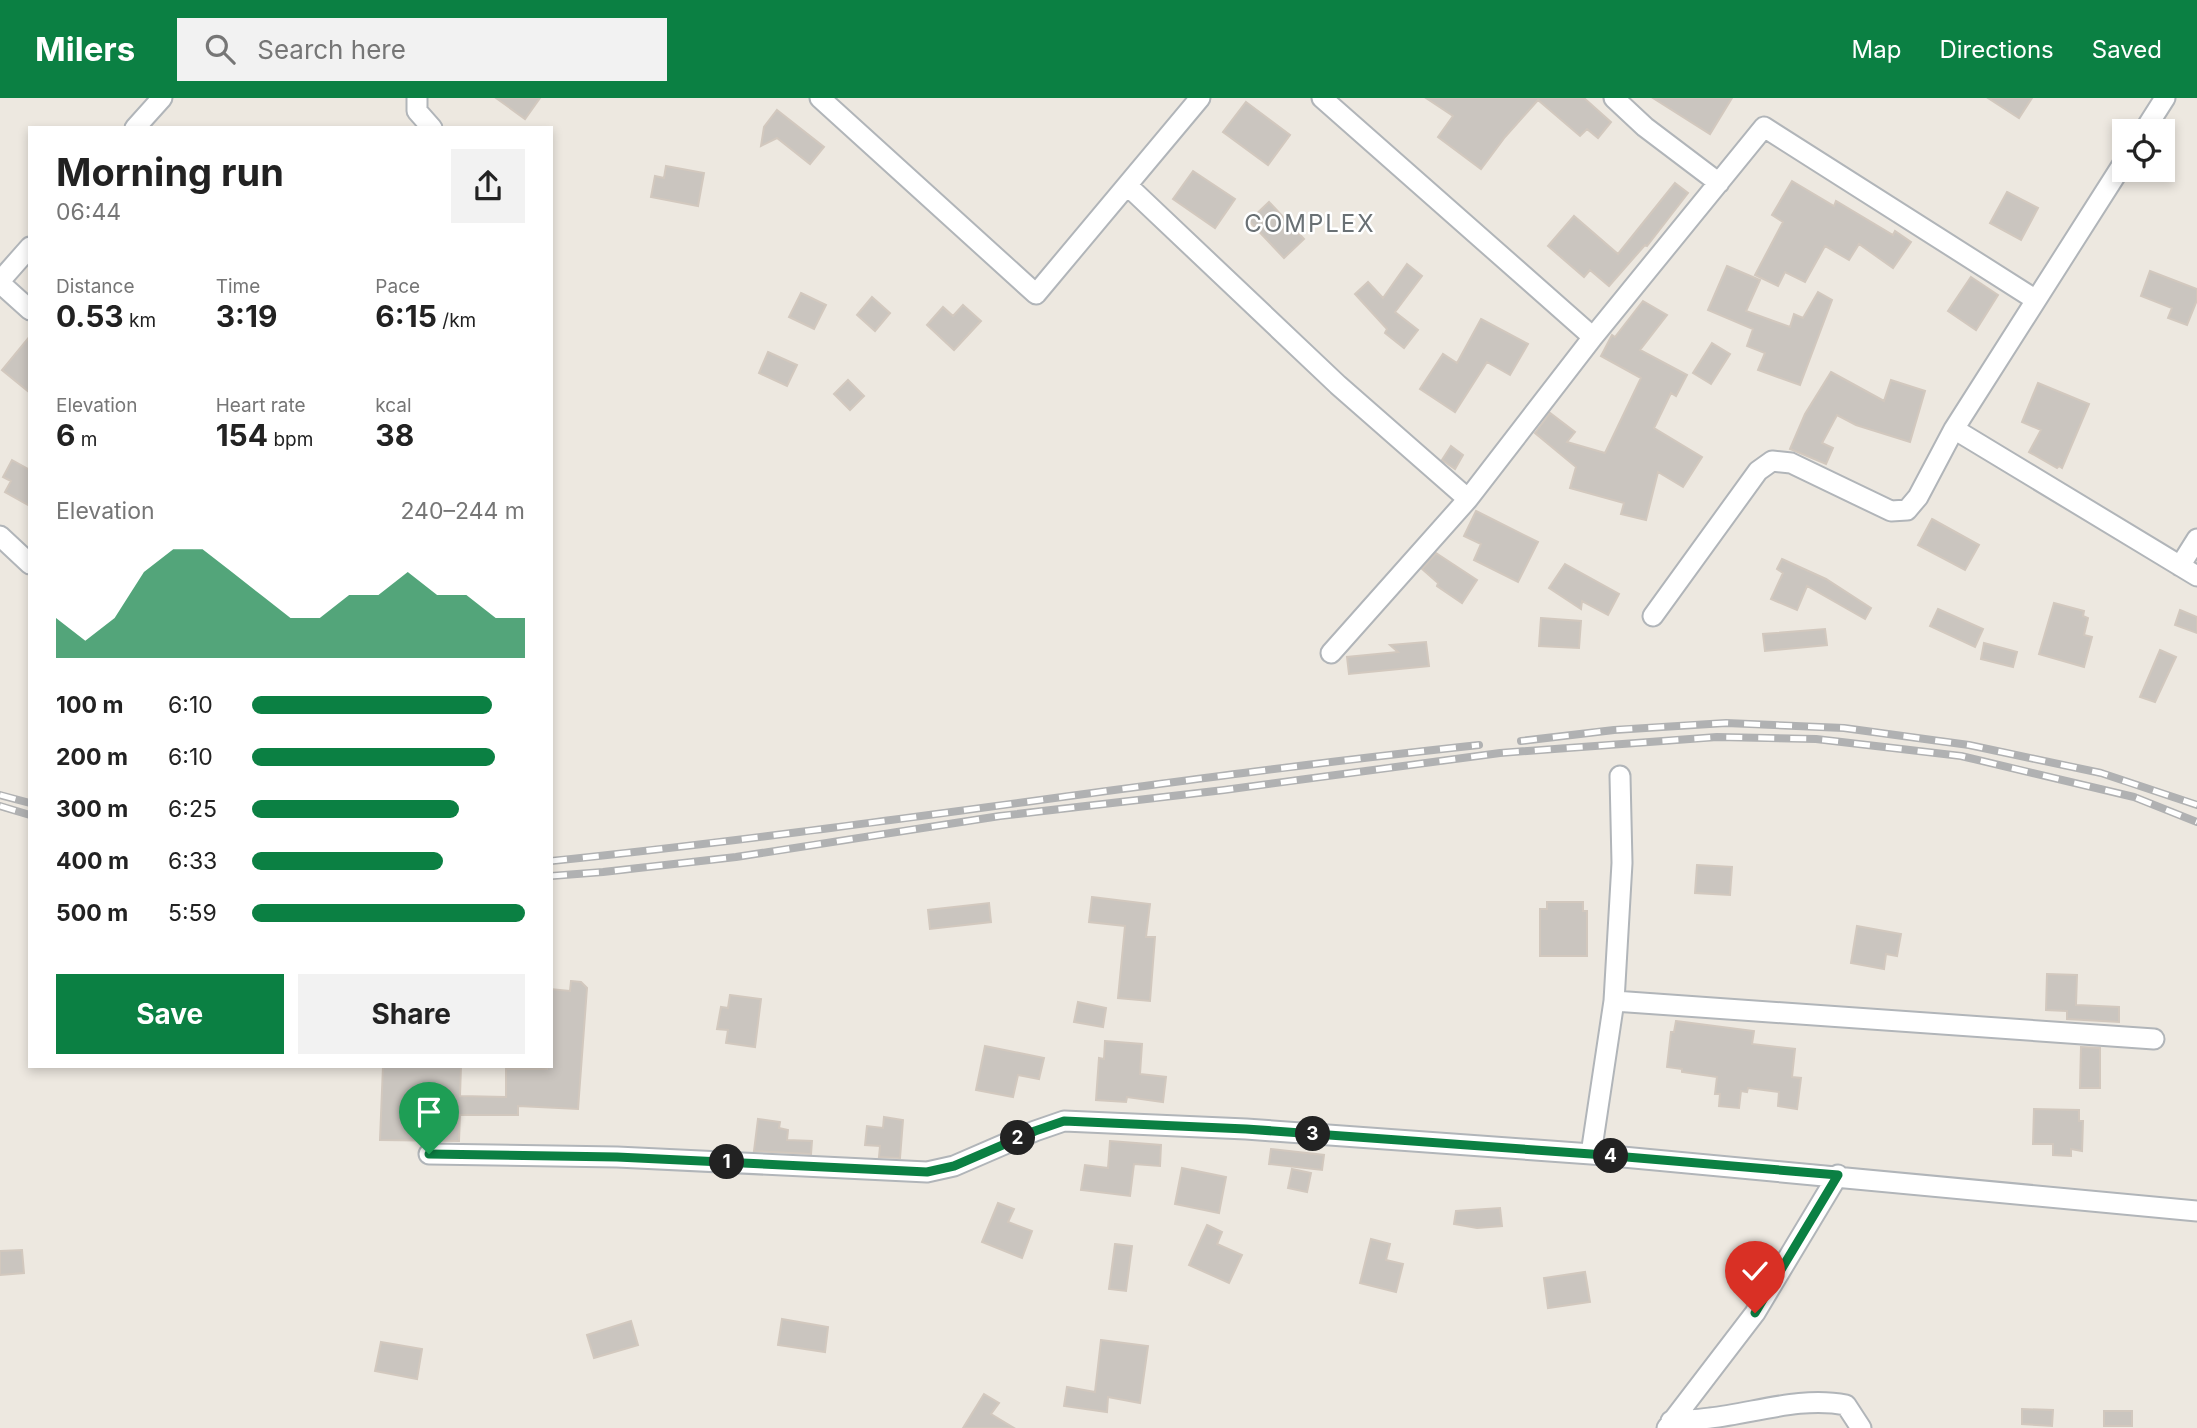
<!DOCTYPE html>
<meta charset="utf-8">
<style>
:root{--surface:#fff;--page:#f2f2f2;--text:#222;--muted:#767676;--accent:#0b8043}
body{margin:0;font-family:Inter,sans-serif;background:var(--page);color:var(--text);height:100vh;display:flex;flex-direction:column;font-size:26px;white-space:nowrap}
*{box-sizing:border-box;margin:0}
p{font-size:23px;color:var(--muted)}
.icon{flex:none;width:38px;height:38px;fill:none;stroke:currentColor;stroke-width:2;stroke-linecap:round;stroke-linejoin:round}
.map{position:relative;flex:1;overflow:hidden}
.side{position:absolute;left:28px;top:28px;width:525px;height:942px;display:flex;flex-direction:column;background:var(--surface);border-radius:0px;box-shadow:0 4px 10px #0003}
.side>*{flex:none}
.buttons{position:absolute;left:2112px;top:21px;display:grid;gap:14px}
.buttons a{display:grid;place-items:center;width:63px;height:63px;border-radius:0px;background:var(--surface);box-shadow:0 4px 10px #0003;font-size:35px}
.pin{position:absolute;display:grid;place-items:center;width:60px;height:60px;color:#fff;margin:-72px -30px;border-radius:50% 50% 50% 0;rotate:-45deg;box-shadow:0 0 7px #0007}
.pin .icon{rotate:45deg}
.km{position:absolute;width:35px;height:35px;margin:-18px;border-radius:50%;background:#222;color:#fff;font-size:19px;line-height:35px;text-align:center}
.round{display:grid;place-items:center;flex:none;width:74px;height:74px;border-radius:0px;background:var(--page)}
.headline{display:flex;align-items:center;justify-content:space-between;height:119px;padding:0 28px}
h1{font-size:38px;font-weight:700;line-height:52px}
.figures{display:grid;grid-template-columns:repeat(3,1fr);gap:10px;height:119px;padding:7px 28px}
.figures div{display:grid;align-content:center}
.figures b{font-size:30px;font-weight:700}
.figures small{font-size:19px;font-weight:400}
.figures p{font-size:19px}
.chart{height:196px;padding:14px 28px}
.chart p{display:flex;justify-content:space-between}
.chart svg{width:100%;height:126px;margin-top:7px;fill:var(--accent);opacity:.7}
.primary-button{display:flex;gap:14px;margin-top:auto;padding:14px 28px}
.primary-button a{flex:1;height:80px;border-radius:0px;background:var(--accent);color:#fff;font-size:28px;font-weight:700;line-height:80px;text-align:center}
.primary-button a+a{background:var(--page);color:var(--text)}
ul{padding:0 28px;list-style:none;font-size:23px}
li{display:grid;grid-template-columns:112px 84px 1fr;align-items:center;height:52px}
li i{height:18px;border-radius:9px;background:var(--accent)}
header{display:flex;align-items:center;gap:42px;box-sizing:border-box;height:98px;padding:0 35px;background:var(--accent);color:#fff}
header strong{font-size:33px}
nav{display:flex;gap:38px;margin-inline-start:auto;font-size:24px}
.search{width:490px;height:63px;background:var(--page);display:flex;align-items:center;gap:18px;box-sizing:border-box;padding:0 24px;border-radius:0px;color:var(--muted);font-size:26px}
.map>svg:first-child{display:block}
.building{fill:#cac5bf;stroke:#d2c8be;stroke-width:2}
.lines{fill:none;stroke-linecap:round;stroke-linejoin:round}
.minor-casing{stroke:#b1b5b9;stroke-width:23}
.minor{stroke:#fff;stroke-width:19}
.rail-casing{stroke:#b0b1b2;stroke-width:8}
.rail{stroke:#fff;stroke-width:5;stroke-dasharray:16;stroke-linecap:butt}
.route-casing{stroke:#fff;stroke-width:14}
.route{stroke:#0b8043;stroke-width:9}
.labels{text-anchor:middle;stroke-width:5;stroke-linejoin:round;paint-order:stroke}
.quarter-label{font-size:24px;letter-spacing:2px;fill:#697074;stroke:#fff}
</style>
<header>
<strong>Milers</strong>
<div class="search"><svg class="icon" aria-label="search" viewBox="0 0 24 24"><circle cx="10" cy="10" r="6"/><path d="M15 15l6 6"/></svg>Search here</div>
<nav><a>Map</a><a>Directions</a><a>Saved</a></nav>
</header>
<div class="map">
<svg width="2197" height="1330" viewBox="0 0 2197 1330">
<rect width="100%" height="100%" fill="#ede8e0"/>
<path class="building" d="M 496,0 L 540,0 L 525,21 Z
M 1426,0 L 1584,0 L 1611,24 L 1598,40 L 1587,31 L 1580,38 L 1538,2 L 1505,39 L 1481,71 L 1438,39 L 1453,18 Z
M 1653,0 L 1732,0 L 1710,36 Z
M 1988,0 L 2032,0 L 2019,20 Z
M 1246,4 L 1290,37 L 1268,67 L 1223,34 Z
M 777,12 L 824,49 L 810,66 L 777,40 L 761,48 L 764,29 Z
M 666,68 L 704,75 L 698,108 L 651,99 L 655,78 L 664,80 Z
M 1193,73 L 1235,101 L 1215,130 L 1173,101 Z
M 1792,83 L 1834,108 L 1836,103 L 1893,137 L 1895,133 L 1911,144 L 1893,170 L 1859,146 L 1849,162 L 1825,148 L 1805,184 L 1785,174 L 1778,188 L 1755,177 L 1783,124 L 1772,117 Z
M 1675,85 L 1688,95 L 1647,148 L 1645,147 L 1609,188 L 1590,172 L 1584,179 L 1548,148 L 1574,118 L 1618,156 Z
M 2007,94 L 2038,110 L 2021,142 L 1990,125 Z
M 1269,104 L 1304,141 L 1284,160 L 1249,123 Z
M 1407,166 L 1422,178 L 1395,214 L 1418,232 L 1404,250 L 1385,235 L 1387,231 L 1355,196 L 1368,184 L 1383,200 Z
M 1727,168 L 1760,182 L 1746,213 L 1790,229 L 1794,216 L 1803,220 L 1818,194 L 1832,202 L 1800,287 L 1758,272 L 1765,255 L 1747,248 L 1753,231 L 1708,212 Z
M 2150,173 L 2197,191 L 2197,202 L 2187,227 L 2168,220 L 2172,210 L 2141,198 Z
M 1971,179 L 1998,197 L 1976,232 L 1948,213 Z
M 801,195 L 826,207 L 814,231 L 789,219 Z
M 872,199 L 890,215 L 875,233 L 857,217 Z
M 1643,203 L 1667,217 L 1640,252 L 1687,277 L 1676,298 L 1671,295 L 1654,330 L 1702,359 L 1683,389 L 1658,374 L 1646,422 L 1621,416 L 1624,405 L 1570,390 L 1576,369 L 1535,335 L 1550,315 L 1575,334 L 1567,344 L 1605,355 L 1641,280 L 1601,258 L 1612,237 L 1615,239 Z
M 963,207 L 981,223 L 954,252 L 927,227 L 943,209 L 953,218 Z
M 1481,221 L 1528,246 L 1510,277 L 1487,264 L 1455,314 L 1420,291 L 1443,256 L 1457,265 Z
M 30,238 L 30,295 L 2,272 Z
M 1712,245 L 1730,256 L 1711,286 L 1693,275 Z
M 768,254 L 797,267 L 787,288 L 759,275 Z
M 1831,274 L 1884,303 L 1891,282 L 1925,293 L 1910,344 L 1856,327 L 1837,317 L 1822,345 L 1833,350 L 1826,366 L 1790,351 L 1805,316 Z
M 848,282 L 864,298 L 850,312 L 834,296 Z
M 2038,285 L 2089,306 L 2062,370 L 2059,368 L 2057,370 L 2029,354 L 2041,332 L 2022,324 Z
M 1451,348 L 1463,357 L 1455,371 L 1442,362 Z
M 12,362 L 30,372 L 30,408 L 5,394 L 11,383 L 3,379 Z
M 1476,413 L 1538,444 L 1518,484 L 1474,462 L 1481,446 L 1464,438 Z
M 1932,421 L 1979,447 L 1965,472 L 1918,447 Z
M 1436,455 L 1477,482 L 1462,505 L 1437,488 L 1438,485 L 1422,471 Z
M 1782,461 L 1826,481 L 1871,510 L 1865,521 L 1807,488 L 1797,512 L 1771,501 L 1783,475 L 1777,471 Z
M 1565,466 L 1619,496 L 1608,517 L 1582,503 L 1581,511 L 1549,490 Z
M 2054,505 L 2084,513 L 2083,518 L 2088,520 L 2084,537 L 2092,539 L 2084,569 L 2039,556 Z
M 1938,511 L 1983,531 L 1975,549 L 1930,528 Z
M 2180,512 L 2197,519 L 2197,535 L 2175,527 Z
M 1541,520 L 1581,523 L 1579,550 L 1539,548 Z
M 1825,531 L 1827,547 L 1765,553 L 1763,536 Z
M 1426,544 L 1429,568 L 1349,576 L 1347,559 L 1398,554 L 1390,547 Z
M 1984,545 L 2017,554 L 2013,569 L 1981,561 Z
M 2160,552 L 2176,559 L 2155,604 L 2140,599 Z
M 1697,767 L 1732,769 L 1730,797 L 1695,795 Z
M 1092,799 L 1150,806 L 1146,839 L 1155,839 L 1150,903 L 1118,900 L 1125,828 L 1089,824 Z
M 1547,804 L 1583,804 L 1583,813 L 1587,813 L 1587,858 L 1540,858 L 1540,811 L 1547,811 Z
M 989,805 L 991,824 L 930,831 L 928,812 Z
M 1857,828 L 1901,836 L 1897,858 L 1886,856 L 1884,871 L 1851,865 Z
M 2047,876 L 2077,877 L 2076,907 L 2119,909 L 2119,924 L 2067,921 L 2067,913 L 2046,912 Z
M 571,883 L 581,884 L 587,890 L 578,1011 L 518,1008 L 518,1017 L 460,1017 L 459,1043 L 380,1042 L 383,968 L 461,968 L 460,998 L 506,999 L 506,971 L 547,971 L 547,968 L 551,968 L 551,891 L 570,893 Z
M 730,897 L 761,901 L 755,949 L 726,945 L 728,932 L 717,931 L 721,909 L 728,910 Z
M 1078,904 L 1106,910 L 1103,929 L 1074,924 Z
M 1676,923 L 1754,933 L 1752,946 L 1795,951 L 1792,979 L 1801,980 L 1797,1011 L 1778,1008 L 1779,994 L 1748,990 L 1747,994 L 1741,993 L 1739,1010 L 1719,1008 L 1720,996 L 1715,996 L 1717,979 L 1682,974 L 1682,971 L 1667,969 L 1671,934 L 1674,934 Z
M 1105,943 L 1142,946 L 1140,976 L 1166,979 L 1163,1004 L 1127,999 L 1126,1004 L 1096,1002 L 1099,960 L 1104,961 Z
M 985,948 L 1044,960 L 1039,981 L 1018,977 L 1013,999 L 976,992 Z
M 2081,949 L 2100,950 L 2100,990 L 2080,990 Z
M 2034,1011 L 2079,1012 L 2079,1023 L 2083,1023 L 2082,1053 L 2071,1051 L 2071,1058 L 2053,1057 L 2053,1046 L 2033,1046 Z
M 884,1019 L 903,1022 L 900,1060 L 879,1059 L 880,1048 L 865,1047 L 867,1028 L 883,1030 Z
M 758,1021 L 780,1024 L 779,1030 L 788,1032 L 787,1042 L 812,1043 L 811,1056 L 754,1053 Z
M 1110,1043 L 1161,1047 L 1160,1068 L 1134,1066 L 1130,1098 L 1081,1092 L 1085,1067 L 1108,1070 Z
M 1271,1051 L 1324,1057 L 1322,1072 L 1269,1066 Z
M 1182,1070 L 1226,1079 L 1219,1115 L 1175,1106 Z
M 1292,1071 L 1311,1075 L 1307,1094 L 1288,1090 Z
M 998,1105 L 1014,1111 L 1008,1124 L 1032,1133 L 1022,1160 L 982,1144 Z
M 1500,1110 L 1502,1128 L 1477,1130 L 1454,1126 L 1456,1113 Z
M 1207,1127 L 1222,1134 L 1217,1146 L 1242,1157 L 1229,1185 L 1189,1167 Z
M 1371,1141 L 1390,1146 L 1386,1162 L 1403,1166 L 1396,1194 L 1360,1185 Z
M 1115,1146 L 1132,1148 L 1126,1193 L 1109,1191 Z
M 22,1152 L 24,1175 L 0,1177 L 0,1153 Z
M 1585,1174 L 1590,1204 L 1548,1210 L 1544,1180 Z
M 782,1221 L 828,1229 L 825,1254 L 778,1247 Z
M 631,1223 L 638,1247 L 594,1260 L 587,1237 Z
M 1101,1242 L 1148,1248 L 1140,1305 L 1108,1299 L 1107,1314 L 1064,1308 L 1067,1289 L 1095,1294 Z
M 381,1244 L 422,1251 L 417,1281 L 375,1273 Z
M 984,1296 L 999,1305 L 991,1316 L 1014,1330 L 963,1330 Z
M 2022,1311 L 2053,1312 L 2052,1328 L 2022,1326 Z
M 2104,1313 L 2132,1313 L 2132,1328 L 2104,1328 Z"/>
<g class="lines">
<defs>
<path id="minor" d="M 417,0 L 417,13 L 432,30
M 820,0 L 1036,196 L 1200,0
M 1322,0 L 1593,239
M 1614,0 L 1645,29 L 1719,85
M 135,30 L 162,0
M 2144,33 L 2165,0
M 1128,88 L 1338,287 L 1468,401
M 0,183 L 30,149
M 0,185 L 30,212
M 1954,331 L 2197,478
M 0,438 L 30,466
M 2180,468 L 2197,441
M 1653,518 L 1758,373 L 1772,363 L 1791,365 L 1891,413 L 1907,412 L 1918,399 L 1954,331 L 2124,64
M 1331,555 L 1468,401 L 1593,239 L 1764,29 L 2036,202
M 1614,903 L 2154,941
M 429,1056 L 617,1059 L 927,1074 L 954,1068 L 1035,1033 L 1064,1023 L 1246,1031 L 1591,1056 L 2197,1113
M 1591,1056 L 1614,903 L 1622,765 L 1620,678
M 1671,1323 C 1684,1322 1697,1322 1710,1320 C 1755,1315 1801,1298 1846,1307 L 1861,1330
M 1667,1330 L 1755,1215 L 1838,1077"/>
</defs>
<use href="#minor" class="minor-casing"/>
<use href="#minor" class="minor"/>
<defs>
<path id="rail" d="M 1521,643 L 1614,632 L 1726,625 L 1844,630 L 1969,647 L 2101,675 L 2197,707
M 0,697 L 30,705
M 0,708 L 30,717
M 551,763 C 861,731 1169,680 1479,647
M 551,778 L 603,774 L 736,759 L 1000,718 L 1224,692 L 1500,655 L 1717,639 L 1816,641 L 1961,658 L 2134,699 L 2197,724"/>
</defs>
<use href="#rail" class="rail-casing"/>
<use href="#rail" class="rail"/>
</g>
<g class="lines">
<defs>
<path id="route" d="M 429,1056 L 617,1059 L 927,1074 L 954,1068 L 1035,1033 L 1064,1023 L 1246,1031 L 1591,1056 L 1838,1077 L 1755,1215"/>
</defs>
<use href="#route" class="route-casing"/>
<use href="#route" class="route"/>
</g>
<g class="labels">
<g class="quarter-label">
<text x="1310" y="134">COMPLEX</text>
</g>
</g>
</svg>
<div class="buttons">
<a><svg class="icon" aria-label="locate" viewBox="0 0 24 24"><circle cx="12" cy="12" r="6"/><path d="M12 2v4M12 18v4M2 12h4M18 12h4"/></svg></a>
</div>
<div class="pin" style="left:429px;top:1056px;background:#1e9e55"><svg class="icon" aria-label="arrive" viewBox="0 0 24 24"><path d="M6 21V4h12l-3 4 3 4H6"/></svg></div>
<div class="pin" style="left:1755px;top:1215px;background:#d93025"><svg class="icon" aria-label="check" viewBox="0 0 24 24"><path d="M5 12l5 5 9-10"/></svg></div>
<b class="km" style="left:727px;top:1064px">1</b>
<b class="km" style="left:1018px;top:1040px">2</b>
<b class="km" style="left:1313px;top:1036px">3</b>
<b class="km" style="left:1611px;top:1058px">4</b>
<section class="side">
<div class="headline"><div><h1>Morning run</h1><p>06:44</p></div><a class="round"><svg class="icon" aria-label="share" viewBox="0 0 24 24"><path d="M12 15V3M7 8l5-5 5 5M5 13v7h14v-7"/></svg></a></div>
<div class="figures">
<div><p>Distance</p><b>0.53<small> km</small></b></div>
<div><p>Time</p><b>3:19</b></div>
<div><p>Pace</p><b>6:15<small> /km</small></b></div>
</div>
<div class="figures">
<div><p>Elevation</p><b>6<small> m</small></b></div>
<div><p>Heart rate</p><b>154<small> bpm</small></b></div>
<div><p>kcal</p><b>38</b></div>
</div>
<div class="chart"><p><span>Elevation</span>240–244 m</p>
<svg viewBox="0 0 160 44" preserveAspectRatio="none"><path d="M0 44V30L10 38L20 30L30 14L40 6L50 6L60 14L70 22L80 30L90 30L100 22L110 22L120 14L130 22L140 22L150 30L160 30V44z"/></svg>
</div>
<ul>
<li><b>100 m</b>6:10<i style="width:88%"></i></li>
<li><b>200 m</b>6:10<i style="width:89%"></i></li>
<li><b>300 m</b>6:25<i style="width:76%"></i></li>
<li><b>400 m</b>6:33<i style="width:70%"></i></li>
<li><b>500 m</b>5:59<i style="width:100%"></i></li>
</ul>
<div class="primary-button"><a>Save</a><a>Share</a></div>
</section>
</div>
